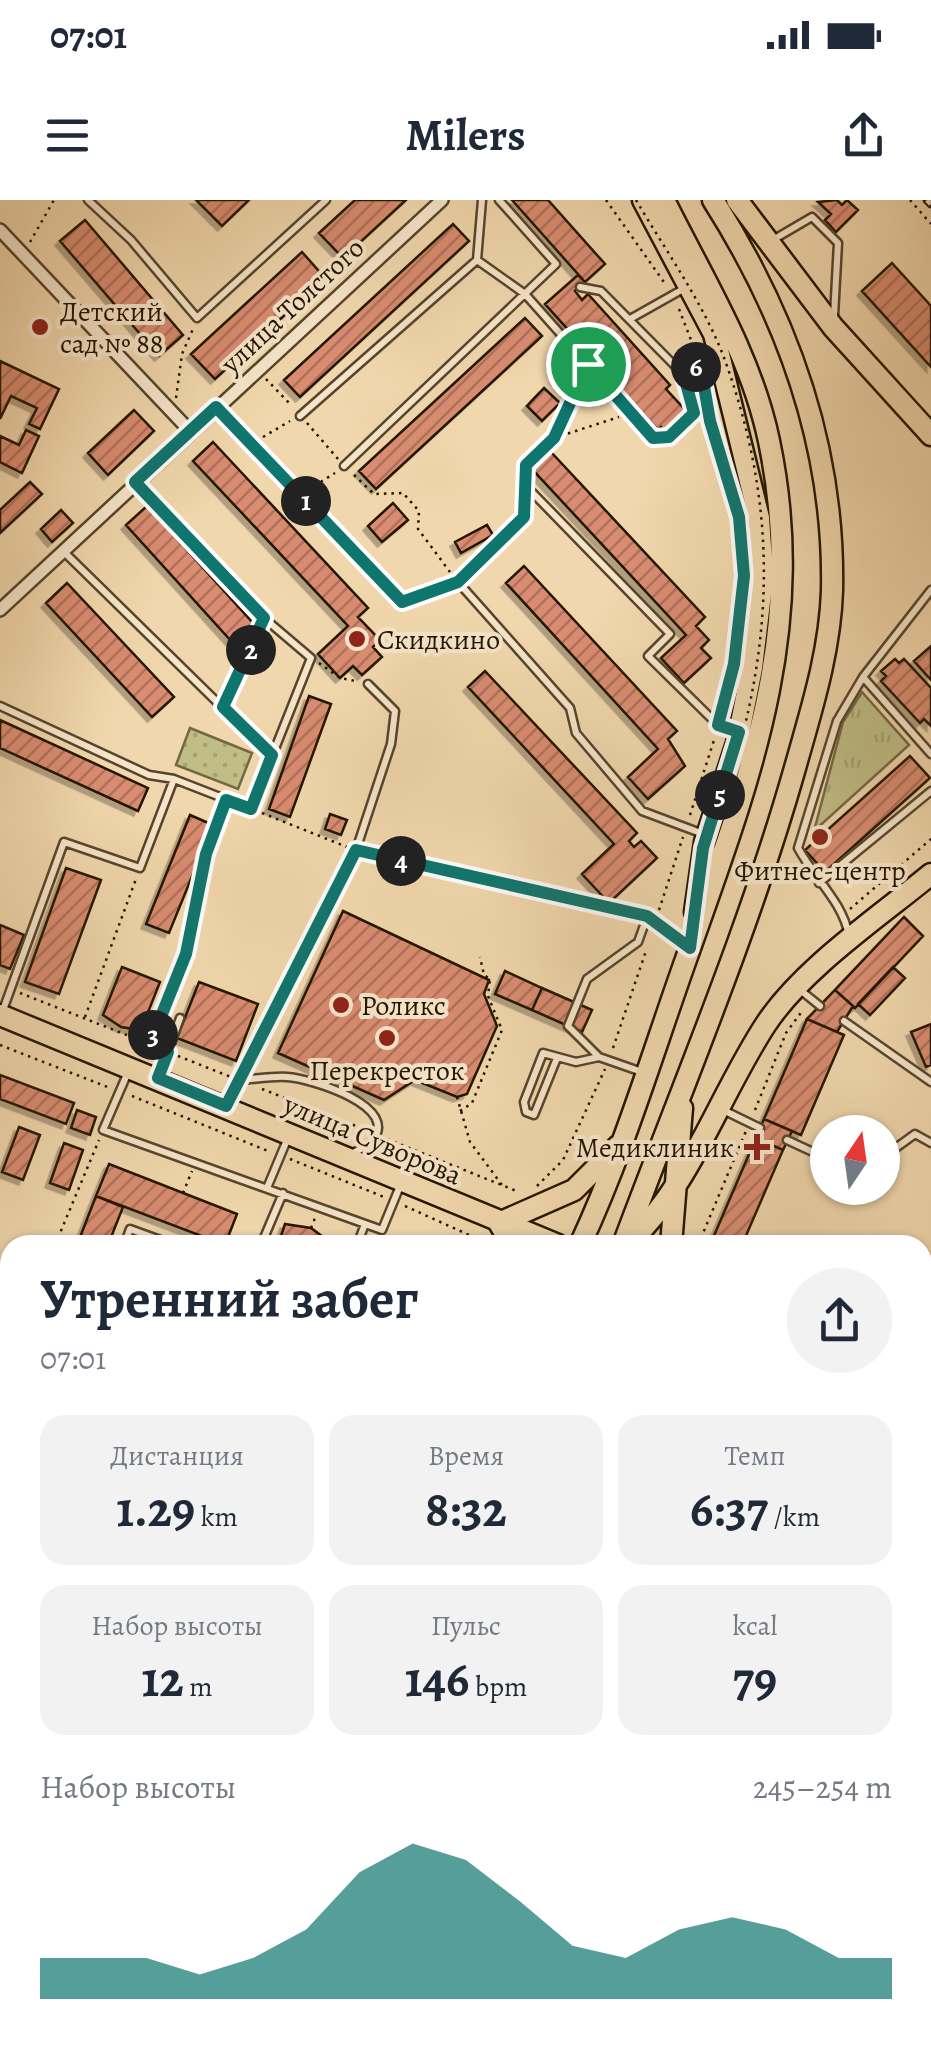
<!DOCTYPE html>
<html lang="ru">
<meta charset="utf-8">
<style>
:root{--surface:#fff;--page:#f2f2f3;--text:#1f2937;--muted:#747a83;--accent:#0f766e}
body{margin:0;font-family:Alegreya,serif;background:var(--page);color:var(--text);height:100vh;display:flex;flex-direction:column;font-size:38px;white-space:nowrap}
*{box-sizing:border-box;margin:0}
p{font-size:32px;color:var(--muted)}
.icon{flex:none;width:55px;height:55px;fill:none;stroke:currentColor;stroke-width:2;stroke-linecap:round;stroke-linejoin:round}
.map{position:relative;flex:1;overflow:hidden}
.sheet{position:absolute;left:0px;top:1035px;width:932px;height:812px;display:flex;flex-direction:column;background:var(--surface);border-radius:30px 30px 0 0;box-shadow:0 2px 8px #0004}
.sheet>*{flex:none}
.needle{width:65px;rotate:13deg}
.buttons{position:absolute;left:810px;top:915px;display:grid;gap:20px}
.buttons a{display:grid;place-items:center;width:90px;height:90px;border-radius:50%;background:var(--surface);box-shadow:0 2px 8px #0004;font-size:50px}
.pin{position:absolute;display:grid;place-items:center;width:85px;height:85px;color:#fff;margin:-42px;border:5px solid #fff;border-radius:50%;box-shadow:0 2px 10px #0007}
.km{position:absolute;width:50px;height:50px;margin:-25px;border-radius:50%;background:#222;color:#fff;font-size:28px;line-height:50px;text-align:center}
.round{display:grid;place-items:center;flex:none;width:105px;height:105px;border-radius:52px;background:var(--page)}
.headline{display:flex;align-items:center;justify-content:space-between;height:170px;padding:0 40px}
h1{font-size:55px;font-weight:700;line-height:75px}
.figures{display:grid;grid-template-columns:repeat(3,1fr);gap:15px;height:170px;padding:10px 40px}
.figures div{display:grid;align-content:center;border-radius:25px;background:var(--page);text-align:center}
.figures b{font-size:50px;font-weight:700}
.figures small{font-size:28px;font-weight:400}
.figures p{font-size:28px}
.chart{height:280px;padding:20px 40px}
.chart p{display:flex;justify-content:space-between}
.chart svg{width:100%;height:180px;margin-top:10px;fill:var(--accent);opacity:.7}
.status{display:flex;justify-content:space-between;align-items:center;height:70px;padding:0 50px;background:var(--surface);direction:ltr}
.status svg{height:28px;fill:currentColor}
header{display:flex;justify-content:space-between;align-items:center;height:130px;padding:0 40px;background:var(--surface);font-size:45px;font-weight:700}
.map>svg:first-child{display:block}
.grass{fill:url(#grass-tufts);stroke:#726843;stroke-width:2.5}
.park{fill:url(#park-dots);stroke:#726843;stroke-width:2.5}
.building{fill:url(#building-hatch);stroke:#231400;stroke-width:2.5;filter:url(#shadow)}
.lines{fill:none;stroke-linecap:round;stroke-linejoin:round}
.service-casing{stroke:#56452b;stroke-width:11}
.minor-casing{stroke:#56452b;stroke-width:16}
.tertiary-casing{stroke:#56452b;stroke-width:20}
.primary-casing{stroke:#231400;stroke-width:25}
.path{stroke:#231400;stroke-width:2.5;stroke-dasharray:2.5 5;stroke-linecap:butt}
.service{stroke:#f6e5ca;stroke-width:6}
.minor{stroke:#f6e5ca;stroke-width:11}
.tertiary{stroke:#f6e5ca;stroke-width:15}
.primary{stroke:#f1d7ad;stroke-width:20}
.rail-casing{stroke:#231400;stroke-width:9}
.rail{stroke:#f6e5ca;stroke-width:5;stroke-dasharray:15;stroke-linecap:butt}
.path-bridge{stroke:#231400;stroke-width:2.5;stroke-dasharray:2.5 5;stroke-linecap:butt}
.route-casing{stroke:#fff;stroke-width:20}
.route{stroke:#0f766e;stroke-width:12}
.poi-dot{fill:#8f2418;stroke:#f6e5ca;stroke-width:4}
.labels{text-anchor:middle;stroke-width:8;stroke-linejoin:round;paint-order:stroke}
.street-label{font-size:28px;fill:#231400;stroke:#f6e5ca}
.poi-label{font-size:28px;fill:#231400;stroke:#f6e5ca;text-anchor:start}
</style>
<div class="status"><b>07:01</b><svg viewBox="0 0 49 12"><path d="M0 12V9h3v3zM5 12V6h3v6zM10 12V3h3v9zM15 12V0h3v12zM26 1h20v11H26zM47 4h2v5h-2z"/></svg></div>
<header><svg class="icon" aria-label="menu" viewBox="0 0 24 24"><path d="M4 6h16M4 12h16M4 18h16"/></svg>Milers<svg class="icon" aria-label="share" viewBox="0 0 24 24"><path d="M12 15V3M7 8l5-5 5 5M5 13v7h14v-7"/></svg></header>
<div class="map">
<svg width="931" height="1847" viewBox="0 0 931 1847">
<defs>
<pattern id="grass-tufts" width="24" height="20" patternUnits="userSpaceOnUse" patternTransform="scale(2.5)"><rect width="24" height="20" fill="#c0bd86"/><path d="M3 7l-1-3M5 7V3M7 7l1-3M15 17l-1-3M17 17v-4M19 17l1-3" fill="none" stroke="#a5a272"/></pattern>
<pattern id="park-dots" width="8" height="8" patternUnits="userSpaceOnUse" patternTransform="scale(2.5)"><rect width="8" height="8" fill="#c0bd86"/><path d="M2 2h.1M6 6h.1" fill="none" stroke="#a5a272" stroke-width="1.8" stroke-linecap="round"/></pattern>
<pattern id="building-hatch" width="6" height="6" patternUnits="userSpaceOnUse" patternTransform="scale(2.5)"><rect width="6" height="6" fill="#d98c71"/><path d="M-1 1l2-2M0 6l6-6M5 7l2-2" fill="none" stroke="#b0715a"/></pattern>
<filter id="shadow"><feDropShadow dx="-4.5" dy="4.5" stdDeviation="0" flood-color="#0004"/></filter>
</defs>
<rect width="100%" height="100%" fill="#f1d7ad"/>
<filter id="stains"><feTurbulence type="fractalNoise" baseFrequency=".002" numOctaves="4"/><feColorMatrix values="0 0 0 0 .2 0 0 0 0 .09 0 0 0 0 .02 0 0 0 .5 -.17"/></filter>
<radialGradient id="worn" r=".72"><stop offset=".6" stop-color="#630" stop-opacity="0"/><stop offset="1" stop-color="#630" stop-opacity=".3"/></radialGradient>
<path class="grass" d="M 862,492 L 909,545 L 814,631 L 843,522 Z"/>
<path class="park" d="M 190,528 L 252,553 L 238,589 L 176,565 Z
M 0,1290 L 10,1294 L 10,1345 L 0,1368 Z"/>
<path class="building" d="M 196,0 L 249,0 L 222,26 Z
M 355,0 L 406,0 L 343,58 L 319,33 Z
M 512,0 L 548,0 L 605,64 L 585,82 Z
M 837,0 L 842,5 L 847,0 L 858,10 L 836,32 L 825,20 L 831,14 L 818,2 Z
M 85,20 L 183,135 L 159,156 L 60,41 Z
M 453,24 L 469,41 L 300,197 L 284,180 Z
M 302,52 L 325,78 L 215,179 L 191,154 Z
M 892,63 L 931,106 L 931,167 L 862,91 Z
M 578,75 L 585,82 L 575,91 L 582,100 L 588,94 L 670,185 L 666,189 L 688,213 L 666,233 L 661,227 L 658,230 L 545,104 Z
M 525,118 L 542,136 L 376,289 L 359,271 Z
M 0,161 L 59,189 L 40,229 L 29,224 L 37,208 L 11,196 L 0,219 Z
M 544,188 L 560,203 L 542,221 L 527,206 Z
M 134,210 L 154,231 L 108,275 L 88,253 Z
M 26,230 L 39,236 L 22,273 L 0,262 L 0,236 L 19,245 Z
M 213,242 L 368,408 L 358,417 L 380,440 L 373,447 L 382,457 L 362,475 L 353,466 L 340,478 L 318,454 L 348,426 L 193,261 Z
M 551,252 L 705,417 L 696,426 L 709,440 L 701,448 L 711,458 L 684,483 L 661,458 L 686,435 L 532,269 Z
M 30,282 L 42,294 L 0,333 L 0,310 Z
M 393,303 L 408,320 L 382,342 L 368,326 Z
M 147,306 L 253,423 L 232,442 L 126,325 Z
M 61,310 L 73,323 L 52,342 L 41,329 Z
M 487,325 L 493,335 L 461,353 L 455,342 Z
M 524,366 L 677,531 L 668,539 L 685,566 L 648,599 L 628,577 L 658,549 L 506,383 Z
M 67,383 L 174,497 L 152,517 L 46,403 Z
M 931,446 L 931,480 L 914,461 Z
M 895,459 L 899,463 L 904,459 L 931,488 L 931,526 L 924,519 L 920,523 L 881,481 L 886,476 L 881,471 Z
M 485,471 L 637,633 L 629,641 L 634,647 L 641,641 L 657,658 L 609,703 L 582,674 L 614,644 L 468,487 Z
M 309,496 L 331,504 L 290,617 L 269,609 Z
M 0,520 L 148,588 L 138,611 L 0,548 Z
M 910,556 L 930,578 L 825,672 L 805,650 Z
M 330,614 L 347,620 L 341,635 L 325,629 Z
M 190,615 L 213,625 L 169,733 L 146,724 Z
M 66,668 L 101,680 L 59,794 L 25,782 Z
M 343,711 L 489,780 L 484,794 L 497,826 L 467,894 L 457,897 L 415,880 L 384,900 L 278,853 Z
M 904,717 L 923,736 L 855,808 L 835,790 Z
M 0,725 L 24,735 L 10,769 L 0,765 Z
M 122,767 L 160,782 L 141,830 L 121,827 L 103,815 Z
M 893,767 L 905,778 L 870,815 L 858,804 Z
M 505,771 L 542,788 L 532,810 L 495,794 Z
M 199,782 L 258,804 L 236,861 L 177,838 Z
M 542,788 L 592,810 L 582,832 L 532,810 Z
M 835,790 L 853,806 L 837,832 L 807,819 Z
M 807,819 L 844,835 L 801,935 L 764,919 Z
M 931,824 L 931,865 L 926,867 L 911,832 Z
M 0,875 L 74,903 L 66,924 L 0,899 Z
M 77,910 L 96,917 L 90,935 L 71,928 Z
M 764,919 L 792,931 L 783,950 L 756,938 Z
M 19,927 L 40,935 L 23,980 L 2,972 Z
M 756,938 L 783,950 L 742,1045 L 710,1045 Z
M 64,943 L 83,950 L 69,990 L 50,983 Z
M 109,964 L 237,1014 L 225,1045 L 96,996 Z
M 96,996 L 123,1007 L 108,1045 L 77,1045 Z
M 285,1024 L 311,1028 L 334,1045 L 278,1045 Z
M 922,1268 L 931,1272 L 931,1299 L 922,1296 Z
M 922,1379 L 931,1383 L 931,1459 L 922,1455 Z
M 0,1560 L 10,1564 L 10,1609 L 0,1634 Z
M 922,1611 L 931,1614 L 931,1642 L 922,1639 Z
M 922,1750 L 931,1754 L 931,1791 L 922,1788 Z
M 372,1838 L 407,1838 L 403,1847 L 369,1847 Z
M 501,1838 L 554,1838 L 575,1847 L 499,1847 Z
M 755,1838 L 837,1838 L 859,1847 L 777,1847 Z"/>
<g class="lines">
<defs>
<path id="service" d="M 88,0 L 131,40 L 197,118 L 326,0
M 482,0 L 477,60 L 525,94 L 653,238 L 669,237 L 694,213 L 684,175
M 771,41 L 812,17 L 838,43 L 834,116
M 580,87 L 601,91 L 684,175 L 714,152
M 630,119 L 685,88
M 217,207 L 402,402 L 458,382 L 570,508 L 576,533 L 642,611 L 706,635
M 300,216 L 477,60
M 344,266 L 556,64 L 499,0
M 528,288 L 670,434 L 648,456 L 718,525 L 738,532
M 62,350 L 271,555
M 863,477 L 931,554
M 0,506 L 149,575 L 174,579 L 251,609 L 311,458 L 264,418 L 136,283
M 356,650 L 391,544 L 395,511 L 368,484
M 819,683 L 931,591
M 849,736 C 843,702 814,678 798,648 L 837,521 L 863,477 L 931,390
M 799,789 L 820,806
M 3,810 L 64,642 L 140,668 L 174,579
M 844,821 L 931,882
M 598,856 L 568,826 L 587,779 L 638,742 L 647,717
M 557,858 L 534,915 L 526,912 L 524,902 L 543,853 L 576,862 L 599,857 L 642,872
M 128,872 L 103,930 L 382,1030 L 400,986
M 159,877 L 180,818
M 240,880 C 256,879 272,876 287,877 C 309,878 406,907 370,943 C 366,948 355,951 350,955
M 227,905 L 356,650 L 647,717 L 686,744
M 721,909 L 760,928
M 787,940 L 828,959
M 882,958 L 915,934 L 931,943
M 267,988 L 287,940
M 124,1045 L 130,1029 L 174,1045
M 261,1045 L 283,993
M 357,1045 L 365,1024
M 0,1100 L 10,1110
M 922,1252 L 931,1255
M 0,1470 L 10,1449
M 0,1661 L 10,1637
M 922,1730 L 931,1734
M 922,1815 L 931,1818
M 131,1838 L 151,1847
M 870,1838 L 893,1847
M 42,1840 L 56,1847
M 340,1847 L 343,1838
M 416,1847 L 420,1838
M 482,1847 L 485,1838"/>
<path id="minor" d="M 0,30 L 190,231
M 0,410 L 442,0
M 0,1188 L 10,1192
M 0,1225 L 10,1202
M 0,1519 L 10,1523
M 0,1820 L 10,1825
M 36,1838 L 41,1840
M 657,1838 L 668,1847"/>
<path id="tertiary" d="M 922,1551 L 931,1555"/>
<path id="primary" d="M 643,0 L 714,134 L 759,318 L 763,377 L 752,468 L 737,543 L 705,642 L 695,712
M 737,0 L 833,127 L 931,235
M 0,815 L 558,1045
M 512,1045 L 499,1023 L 574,990 L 618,946
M 580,1045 C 625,948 654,848 690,748 C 751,576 808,427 769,241 C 751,154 703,79 664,0
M 623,1045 C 682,887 749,730 795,568 C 811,511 830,452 832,391 C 835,249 788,118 713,0
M 627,1045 C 692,984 718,897 766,824 C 803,768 879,717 931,674
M 671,1045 L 682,908
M 922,1186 L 931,1190
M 276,1847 L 280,1838
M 303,1847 L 306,1838"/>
</defs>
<use href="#service" class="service-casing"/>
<use href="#minor" class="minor-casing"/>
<use href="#tertiary" class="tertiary-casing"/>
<use href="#primary" class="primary-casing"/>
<path class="path" d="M 606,0 L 666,85
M 910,0 L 931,24
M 30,42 L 54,0
M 679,109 L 696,153
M 702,175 L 711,221 L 738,312
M 266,179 L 292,206
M 176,198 L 182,154 L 193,129
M 307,223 L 338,259
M 263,237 L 290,221
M 555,237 L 583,175
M 354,275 L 374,294 L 403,293 L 419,311 L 418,329 L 450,372
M 527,279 L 526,265 L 554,238 L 619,217
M 308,290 L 335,273
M 740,320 L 741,342
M 465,374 L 524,317 L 526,302
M 319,463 L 340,478 L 356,481
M 228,498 L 260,428
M 721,515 L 731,474
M 262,613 L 347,647
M 690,615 L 715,537
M 850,709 L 931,639
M 659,710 L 683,637
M 20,793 L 157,847
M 85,817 L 136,679
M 150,844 L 186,754 L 206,654 L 222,611
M 0,845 L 110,888
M 613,848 L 646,751
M 178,856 L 231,877
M 262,889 L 366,930
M 132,896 L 268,951
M 457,897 L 470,942 L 502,985
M 755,910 L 786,833 L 803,810
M 460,911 L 472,903 L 502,830 L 488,796 L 490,779 L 484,775 L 480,757
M 387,939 L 519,992
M 290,959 L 384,997
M 537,986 L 563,960 L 605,869
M 183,993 L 192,971
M 405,1006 L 489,1044
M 311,1028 L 315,1018
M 55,1045 L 99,940
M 698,1045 L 746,931
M 922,1157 L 931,1160
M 0,1249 L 5,1236
M 922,1573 L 931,1577
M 0,1682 L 10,1678
M 0,1719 L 10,1723
M 581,1838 L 590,1841 L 592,1838
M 246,1847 L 249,1838
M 356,1847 L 360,1838"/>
<use href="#service" class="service"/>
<use href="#minor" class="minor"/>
<use href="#tertiary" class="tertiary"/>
<use href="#primary" class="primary"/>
<defs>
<path id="rail" d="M 927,0 L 931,4"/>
</defs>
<use href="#rail" class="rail-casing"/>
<use href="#rail" class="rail"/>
<path class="path-bridge" d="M 636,0 C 667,53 707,108 727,166 C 784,328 771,467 715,626"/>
</g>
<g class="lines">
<defs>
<path id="route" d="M 700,163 L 710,221 L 739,317 L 744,376 L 734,464 L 718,525 L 739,532 L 703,648 L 690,748 L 647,716 L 356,650 L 226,906 L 158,878 L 168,852 L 150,844 L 186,754 L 206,654 L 226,600 L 251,609 L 272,555 L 223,507 L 264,418 L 135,282 L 216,207 L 402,402 L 458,382 L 524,317 L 526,265 L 554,238 L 588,164 L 653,238 L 669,237 L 694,213 L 684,176 Z"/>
</defs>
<use href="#route" class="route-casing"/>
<use href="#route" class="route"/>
</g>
<g class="poi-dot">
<circle cx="40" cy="127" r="10"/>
<circle cx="357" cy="439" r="10"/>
<circle cx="820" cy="637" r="10"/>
<circle cx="341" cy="805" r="10"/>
<circle cx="387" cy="838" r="10"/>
<path d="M752 932h10v10h10v10h-10v10h-10v-10h-10v-10h10z"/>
</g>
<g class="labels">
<g class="street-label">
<text transform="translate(292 105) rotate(-43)" y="10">улица Толстого</text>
<text transform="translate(373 939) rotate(23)" y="10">улица Суворова</text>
</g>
<g class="poi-label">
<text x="60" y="121">Детский<tspan x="60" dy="32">сад № 88</tspan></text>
<text x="377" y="449">Скидкино</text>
<text x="820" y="680" text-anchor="middle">Фитнес-центр</text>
<text x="361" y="815">Роликс</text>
<text x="387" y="880" text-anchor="middle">Перекресток</text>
<text x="734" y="957" text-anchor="end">Медиклиник</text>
</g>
</g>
<rect width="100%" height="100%" filter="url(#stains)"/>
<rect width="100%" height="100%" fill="url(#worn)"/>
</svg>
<div class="buttons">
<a><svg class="needle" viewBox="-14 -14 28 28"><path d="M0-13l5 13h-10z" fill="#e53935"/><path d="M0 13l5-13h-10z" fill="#747a83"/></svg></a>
</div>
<div class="pin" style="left:588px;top:164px;background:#1e9e55"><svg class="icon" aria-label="arrive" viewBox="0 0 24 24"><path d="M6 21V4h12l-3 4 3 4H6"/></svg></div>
<b class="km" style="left:306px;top:301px">1</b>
<b class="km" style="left:251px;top:450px">2</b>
<b class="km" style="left:153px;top:835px">3</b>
<b class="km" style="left:401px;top:661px">4</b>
<b class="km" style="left:720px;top:595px">5</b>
<b class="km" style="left:696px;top:167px">6</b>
<section class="sheet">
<div class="headline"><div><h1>Утренний забег</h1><p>07:01</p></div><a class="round"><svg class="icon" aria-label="share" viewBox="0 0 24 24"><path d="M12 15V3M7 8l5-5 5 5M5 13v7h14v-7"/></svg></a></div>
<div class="figures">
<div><p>Дистанция</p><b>1.29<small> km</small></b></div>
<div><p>Время</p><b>8:32</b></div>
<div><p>Темп</p><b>6:37<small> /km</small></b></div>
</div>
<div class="figures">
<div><p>Набор высоты</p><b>12<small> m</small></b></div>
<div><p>Пульс</p><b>146<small> bpm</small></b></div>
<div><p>kcal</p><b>79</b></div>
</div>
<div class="chart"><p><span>Набор высоты</span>245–254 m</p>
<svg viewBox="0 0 160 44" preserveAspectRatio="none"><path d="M0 44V34L10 34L20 34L30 38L40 34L50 27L60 13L70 6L80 10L90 20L100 31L110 34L120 27L130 24L140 27L150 34L160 34V44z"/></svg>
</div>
</section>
</div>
